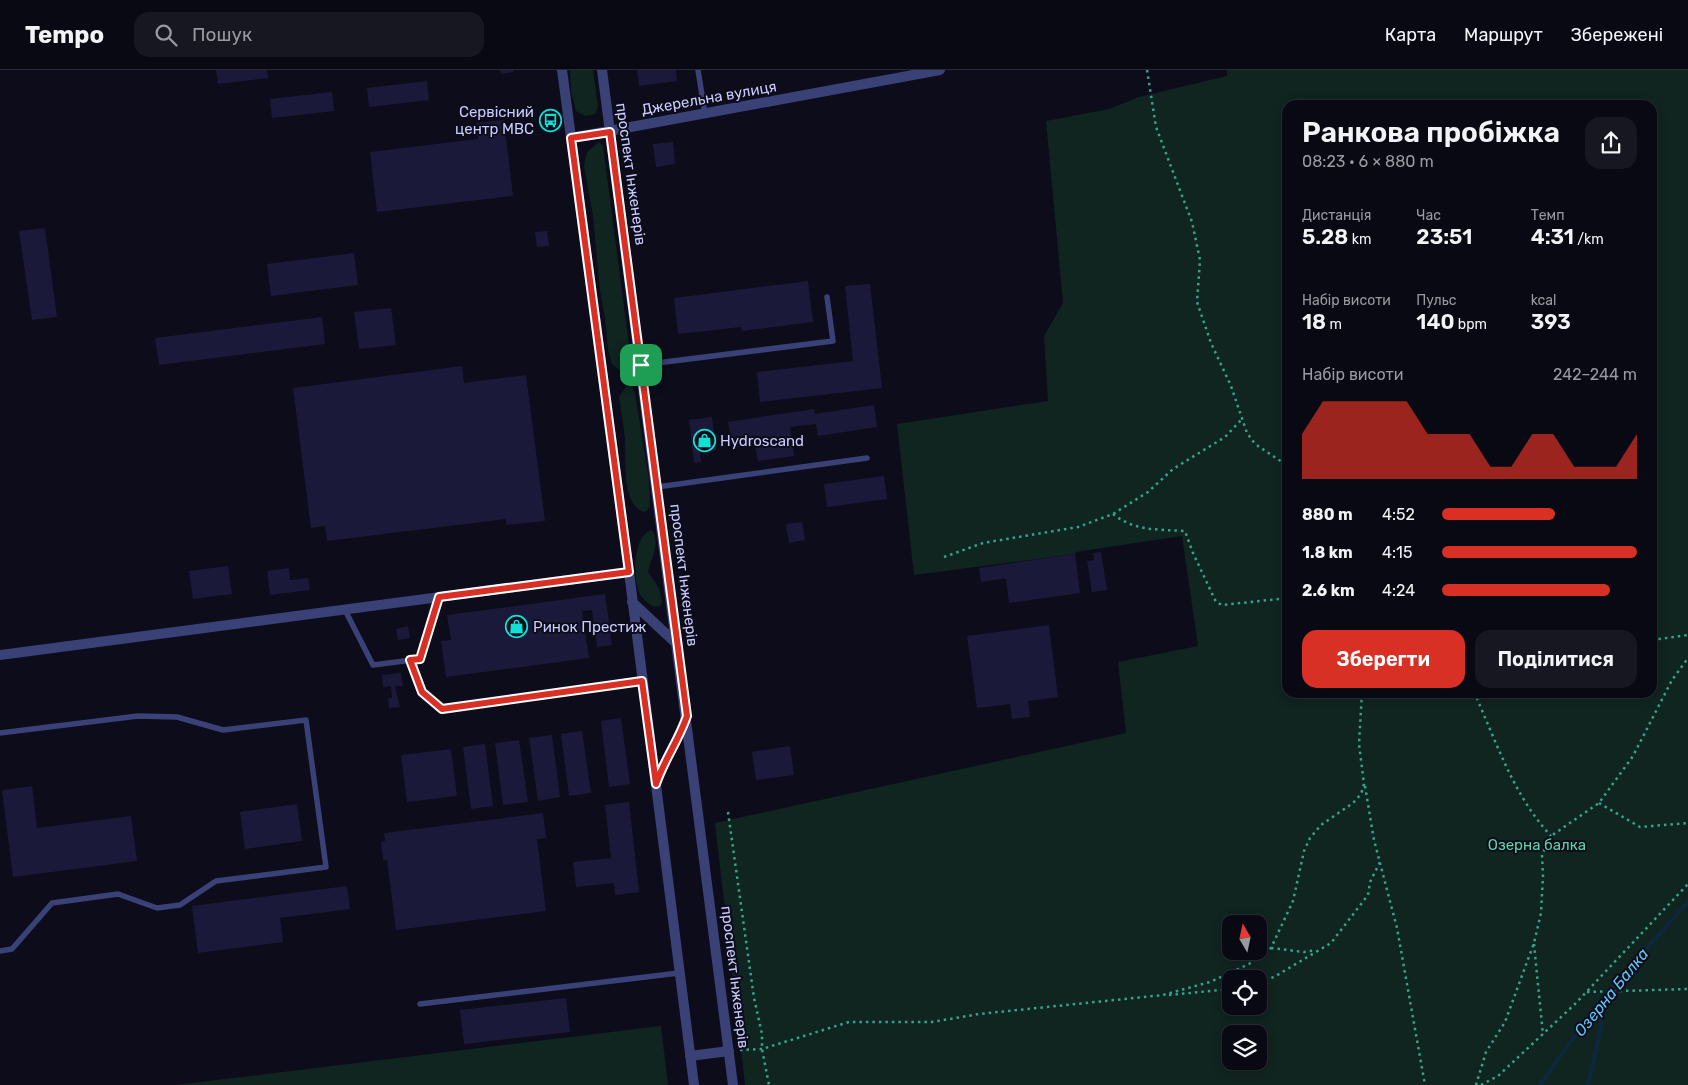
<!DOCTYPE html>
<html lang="uk">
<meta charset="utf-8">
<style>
:root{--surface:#090914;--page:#171722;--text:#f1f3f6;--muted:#999aa0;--line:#292a34;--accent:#d93025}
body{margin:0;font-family:Rubik,sans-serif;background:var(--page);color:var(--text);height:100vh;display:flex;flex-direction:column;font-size:19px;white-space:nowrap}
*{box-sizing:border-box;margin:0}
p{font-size:16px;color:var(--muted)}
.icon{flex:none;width:28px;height:28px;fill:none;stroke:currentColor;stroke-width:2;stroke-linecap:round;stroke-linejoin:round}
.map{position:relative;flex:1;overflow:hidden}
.drawer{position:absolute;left:1282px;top:30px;width:375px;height:598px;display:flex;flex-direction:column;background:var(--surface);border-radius:15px;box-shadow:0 2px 12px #0003,0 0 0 1px var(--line)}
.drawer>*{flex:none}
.needle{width:32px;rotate:351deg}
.fabs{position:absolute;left:1222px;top:845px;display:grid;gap:10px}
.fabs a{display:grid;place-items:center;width:45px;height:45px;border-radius:10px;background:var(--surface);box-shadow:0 2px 12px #0003,0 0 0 1px var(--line);font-size:25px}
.pin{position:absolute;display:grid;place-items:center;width:42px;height:42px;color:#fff;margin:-21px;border-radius:10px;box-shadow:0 2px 8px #0006}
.round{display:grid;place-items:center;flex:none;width:52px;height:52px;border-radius:15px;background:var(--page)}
.overview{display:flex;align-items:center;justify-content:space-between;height:85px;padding:0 20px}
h1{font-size:28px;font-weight:600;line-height:38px}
.metrics{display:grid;grid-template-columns:repeat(3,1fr);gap:8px;height:85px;padding:5px 20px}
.metrics div{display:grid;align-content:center}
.metrics b{font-size:21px;font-weight:600}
.metrics small{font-size:14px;font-weight:400}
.metrics p{font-size:14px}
.chart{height:140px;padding:10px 20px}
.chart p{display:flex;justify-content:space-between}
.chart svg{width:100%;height:90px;margin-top:5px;fill:var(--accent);opacity:.7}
.primary-button{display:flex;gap:10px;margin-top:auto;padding:10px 20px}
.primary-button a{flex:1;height:58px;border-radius:15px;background:var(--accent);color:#fff;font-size:20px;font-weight:600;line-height:58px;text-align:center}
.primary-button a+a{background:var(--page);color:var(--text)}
ul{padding:0 20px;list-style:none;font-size:16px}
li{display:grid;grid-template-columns:80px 60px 1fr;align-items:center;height:38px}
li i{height:12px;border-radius:6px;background:var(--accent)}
header{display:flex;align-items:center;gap:30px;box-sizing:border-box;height:70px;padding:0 25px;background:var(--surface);border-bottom:1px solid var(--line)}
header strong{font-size:24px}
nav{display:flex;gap:28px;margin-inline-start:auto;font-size:18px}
.search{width:350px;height:45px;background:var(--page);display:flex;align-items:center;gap:12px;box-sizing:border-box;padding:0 18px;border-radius:15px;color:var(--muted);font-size:19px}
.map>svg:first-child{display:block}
.green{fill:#102420;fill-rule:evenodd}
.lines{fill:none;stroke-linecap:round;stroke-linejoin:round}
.stream{stroke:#0e273c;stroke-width:4}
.building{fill:#1b193a}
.path{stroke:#34a48c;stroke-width:2.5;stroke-dasharray:2.5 4;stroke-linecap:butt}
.service{stroke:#3a4176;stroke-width:5.5}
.minor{stroke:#3a4176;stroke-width:10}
.tertiary{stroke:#3a4176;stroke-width:10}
.route-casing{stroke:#fff;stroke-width:10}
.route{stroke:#d93025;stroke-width:6}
.labels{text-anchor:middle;stroke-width:4;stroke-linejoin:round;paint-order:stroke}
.street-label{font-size:15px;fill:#c9cbfb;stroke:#0c0c1b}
.poi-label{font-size:15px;fill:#c9cbfb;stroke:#0c0c1b;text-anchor:start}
.park-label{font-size:15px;fill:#5cd5a4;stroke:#0c0c1b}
.water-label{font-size:16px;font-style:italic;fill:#5fc5f4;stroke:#0c0c1b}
</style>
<header>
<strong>Tempo</strong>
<div class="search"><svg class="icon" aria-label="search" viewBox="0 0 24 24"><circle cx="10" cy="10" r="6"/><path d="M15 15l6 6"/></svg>Пошук</div>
<nav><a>Карта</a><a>Маршрут</a><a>Збережені</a></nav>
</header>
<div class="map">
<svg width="1688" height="1015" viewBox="0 0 1688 1015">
<rect width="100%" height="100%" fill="#0c0c1b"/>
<path class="green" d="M 570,0 L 593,0 L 598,36 L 595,44 L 585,46 L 576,41 L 571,21 Z
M 1227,0 L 1688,0 L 1688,1015 L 745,1015 L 715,753 L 1126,663 L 1118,592 L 1198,576 L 1182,466 L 1076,482 L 1075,484 L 914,505 L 897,354 L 1048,331 L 1044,266 L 1063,233 L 1046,51 L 1109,39 L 1139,27 L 1227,6 ZM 1288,35 L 1652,35 L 1652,622 L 1288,622 ZM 1231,854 L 1259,854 L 1259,881 L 1231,881 ZM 1231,909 L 1259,909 L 1259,936 L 1231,936 ZM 1231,964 L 1259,964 L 1259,991 L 1231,991 Z
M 599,72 L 603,76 L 631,290 L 629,297 L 619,300 L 612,294 L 608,280 L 605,248 L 600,221 L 593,146 L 584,96 L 587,82 Z
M 627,315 L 631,315 L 635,323 L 649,410 L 650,437 L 645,442 C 621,437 626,388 625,370 C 624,356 621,341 619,327 Z
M 652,460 C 661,472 651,489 648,502 L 659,518 L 662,532 L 660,536 L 654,537 C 649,534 645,531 641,526 C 632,512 632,465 652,460 Z
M 661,956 L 668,1015 L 175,1015 Z"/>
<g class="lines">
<path class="stream" d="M 1540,1015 L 1598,933 L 1688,832
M 1588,1015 L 1602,954 L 1598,933"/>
</g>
<path class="building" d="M 216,0 L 267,0 L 268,8 L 218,14 Z
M 500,0 L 513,0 L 513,2 L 501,4 Z
M 637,0 L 676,0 L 677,11 L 639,16 Z
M 427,11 L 429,30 L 369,37 L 367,18 Z
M 332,22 L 334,41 L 272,48 L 270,29 Z
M 504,50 L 513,126 L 377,142 L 370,82 L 478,69 L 476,53 Z
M 673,72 L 675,94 L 656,97 L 653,74 Z
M 45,158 L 57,247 L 32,250 L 19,161 Z
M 547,161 L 549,176 L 537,177 L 535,162 Z
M 354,183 L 358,215 L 271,226 L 267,194 Z
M 808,211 L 813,252 L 742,261 L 741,257 L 678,264 L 674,228 Z
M 870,214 L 882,318 L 760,332 L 757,302 L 853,291 L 845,216 Z
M 391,238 L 396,275 L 359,279 L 354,242 Z
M 322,247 L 325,274 L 159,295 L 155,268 Z
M 462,296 L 464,313 L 526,305 L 545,451 L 506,455 L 506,449 L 327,471 L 325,456 L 311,458 L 293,318 Z
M 874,335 L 877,357 L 818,366 L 816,354 L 790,357 L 794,386 L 758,391 L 755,375 L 732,378 L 728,352 L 814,339 L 815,344 Z
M 712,347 L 716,380 L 700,383 L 701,392 L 694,393 L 689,350 Z
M 884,406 L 887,429 L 827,437 L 824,414 Z
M 802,452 L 805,470 L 789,473 L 786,454 Z
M 1101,482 L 1107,520 L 1092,522 L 1087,491 L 1094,490 L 1093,483 Z
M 1075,484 L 1080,523 L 1009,533 L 1006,508 L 981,512 L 979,498 Z
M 228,496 L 232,524 L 193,529 L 189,501 Z
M 289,498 L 290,510 L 308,508 L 310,520 L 270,525 L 267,501 Z
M 605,524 L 612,575 L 597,577 L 592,540 L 582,541 L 589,588 L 446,607 L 441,571 L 451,570 L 447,545 Z
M 1049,555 L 1058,627 L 1028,631 L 1030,647 L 1012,649 L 1010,634 L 977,638 L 967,566 Z
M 408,556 L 410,568 L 398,570 L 396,559 Z
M 401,603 L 403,616 L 395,616 L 400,637 L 389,638 L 388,628 L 392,628 L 391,616 L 383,617 L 382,605 Z
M 621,648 L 630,714 L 609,717 L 601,651 Z
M 582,661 L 591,723 L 569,726 L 561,664 Z
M 552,665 L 560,727 L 538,731 L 529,668 Z
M 519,670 L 528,732 L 503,735 L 495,673 Z
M 485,674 L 493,736 L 471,739 L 463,677 Z
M 790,676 L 794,705 L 756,710 L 752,682 Z
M 451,679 L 457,726 L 407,732 L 401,685 Z
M 32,716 L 37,758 L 131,746 L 137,791 L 13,807 L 2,720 Z
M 629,732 L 639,822 L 615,825 L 614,813 L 576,817 L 573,792 L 611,788 L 605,735 Z
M 297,734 L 302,771 L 245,779 L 240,742 Z
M 543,743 L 546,768 L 537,769 L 546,841 L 396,860 L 387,790 L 383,790 L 381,772 L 385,771 L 384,763 Z
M 347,816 L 350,839 L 280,848 L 283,872 L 198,883 L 192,836 Z
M 566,928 L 570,962 L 464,974 L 460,940 Z"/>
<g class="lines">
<path class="path" d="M 1147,0 L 1156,57 L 1192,152 L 1200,190 L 1197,232 L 1211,273 L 1231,316 L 1247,363 L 1255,374 L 1288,396
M 1113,444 C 1136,462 1158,459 1185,461 L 1193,483 L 1216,532 L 1222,535 L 1288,528
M 944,487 L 983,473 L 1078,457 L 1113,444 L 1148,422 L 1173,399 L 1225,367 L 1242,349
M 1652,570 L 1688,565
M 1474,622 C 1497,673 1513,725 1551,766
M 1365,716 L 1374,770 L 1397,858 L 1425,1015
M 1599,733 L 1640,757 L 1688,753
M 728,742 L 754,928 L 762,964 L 762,979 L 769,1015
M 1534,874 L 1543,965
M 1271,878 L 1304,882 L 1316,880
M 1259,912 L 1274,907 L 1331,873 L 1368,825 L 1370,812 L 1380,792
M 1587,922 L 1688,919
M 1169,925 L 1231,919
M 740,980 L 762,979 L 849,952 L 932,952 L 979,944 L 1163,925 L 1210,912 L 1249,894 L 1271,878 L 1293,831 L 1304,781 L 1310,768 L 1321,755 L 1353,733 L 1361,724 L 1364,714 L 1359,674 L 1362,622
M 1476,1015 L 1486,982 L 1505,952 L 1534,873 L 1541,843 L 1543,806 L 1542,785 L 1551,766 L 1599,733 L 1633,686 L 1672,610 L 1688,588
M 1481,1015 L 1498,1006 L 1575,934 L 1688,814"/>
<path class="service" d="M 698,0 L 705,44
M 641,295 L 833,271 L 827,227
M 657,417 L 867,388
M 345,540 L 373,595 L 420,589 L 439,527
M 410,590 L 422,621 L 442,639 L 642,611
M 0,663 L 138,646 L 177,647 L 223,660 L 306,650 L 326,797 L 216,811 L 180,835 L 157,838 L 118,824 L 52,833 L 12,879 L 0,881
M 420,934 L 679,903"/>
<path class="minor" d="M 602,0 L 733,1015
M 629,502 L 694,1015
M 632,532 L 678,575
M 657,711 C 664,689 678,672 685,650
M 690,986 L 729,981"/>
<path class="tertiary" d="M 571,68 L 940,0
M 0,585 L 629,502 L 562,0"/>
</g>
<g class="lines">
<defs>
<path id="route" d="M 610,62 L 687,646 C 679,670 664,690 656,714 L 642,611 L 442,639 L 422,622 L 410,590 L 420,589 L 439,527 L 629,502 L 571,68 Z"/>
</defs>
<use href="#route" class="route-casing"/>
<use href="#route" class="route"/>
</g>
<defs>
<symbol id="bus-ring" viewBox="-11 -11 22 22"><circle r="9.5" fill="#0c0c1b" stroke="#10e1d6" stroke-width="1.5"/><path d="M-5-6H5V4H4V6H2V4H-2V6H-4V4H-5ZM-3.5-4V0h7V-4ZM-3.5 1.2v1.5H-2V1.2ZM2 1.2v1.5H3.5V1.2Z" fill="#10e1d6"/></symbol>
<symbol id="shop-ring" viewBox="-11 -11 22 22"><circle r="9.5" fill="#0c0c1b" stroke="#10e1d6" stroke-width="1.5"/><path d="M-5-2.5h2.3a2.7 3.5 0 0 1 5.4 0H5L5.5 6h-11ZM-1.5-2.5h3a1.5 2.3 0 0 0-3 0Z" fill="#10e1d6"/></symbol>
</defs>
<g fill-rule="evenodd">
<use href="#bus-ring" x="538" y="38" width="25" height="25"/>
<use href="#shop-ring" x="692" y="358" width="25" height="25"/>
<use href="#shop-ring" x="504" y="544" width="25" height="25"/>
</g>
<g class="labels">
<g class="street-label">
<text transform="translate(709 28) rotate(-10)" y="5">Джерельна вулиця</text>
<text transform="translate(631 104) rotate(82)" y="5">проспект Інженерів</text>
<text transform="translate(684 505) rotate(83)" y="5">проспект Інженерів</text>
<text transform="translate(735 907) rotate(83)" y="5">проспект Інженерів</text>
</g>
<g class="poi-label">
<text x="534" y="47" text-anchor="end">Сервісний<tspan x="534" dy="17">центр МВС</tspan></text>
<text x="720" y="376">Hydroscand</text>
<text x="533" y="562">Ринок Престиж</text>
</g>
<g class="park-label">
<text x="1537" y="780">Озерна балка</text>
</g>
<g class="water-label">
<text transform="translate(1611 922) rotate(-51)" y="6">Озерна Балка</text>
</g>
</g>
</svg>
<div class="fabs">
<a><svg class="needle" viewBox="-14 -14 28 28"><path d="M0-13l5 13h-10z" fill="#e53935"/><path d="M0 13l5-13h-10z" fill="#999aa0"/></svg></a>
<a><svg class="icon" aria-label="locate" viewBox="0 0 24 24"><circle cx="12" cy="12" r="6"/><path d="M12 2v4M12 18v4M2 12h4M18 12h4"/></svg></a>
<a><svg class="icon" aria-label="layers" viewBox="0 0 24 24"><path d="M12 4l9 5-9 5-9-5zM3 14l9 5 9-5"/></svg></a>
</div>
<div class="pin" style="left:641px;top:295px;background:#1e9e55"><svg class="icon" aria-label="arrive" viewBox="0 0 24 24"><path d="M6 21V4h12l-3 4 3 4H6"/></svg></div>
<section class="drawer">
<div class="overview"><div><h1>Ранкова пробіжка</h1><p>08:23 · 6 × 880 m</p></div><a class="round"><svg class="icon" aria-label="share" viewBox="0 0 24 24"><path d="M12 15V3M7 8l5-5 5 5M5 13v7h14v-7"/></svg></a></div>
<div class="metrics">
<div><p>Дистанція</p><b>5.28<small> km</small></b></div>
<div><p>Час</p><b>23:51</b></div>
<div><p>Темп</p><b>4:31<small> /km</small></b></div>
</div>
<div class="metrics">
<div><p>Набір висоти</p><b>18<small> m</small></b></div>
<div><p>Пульс</p><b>140<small> bpm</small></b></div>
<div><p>kcal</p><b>393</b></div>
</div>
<div class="chart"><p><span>Набір висоти</span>242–244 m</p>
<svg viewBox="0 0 160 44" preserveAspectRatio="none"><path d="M0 44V22L10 6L20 6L30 6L40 6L50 6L60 22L70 22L80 22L90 38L100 38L110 22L120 22L130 38L140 38L150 38L160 22V44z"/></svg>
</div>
<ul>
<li><b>880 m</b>4:52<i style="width:58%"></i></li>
<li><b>1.8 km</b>4:15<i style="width:100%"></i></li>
<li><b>2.6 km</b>4:24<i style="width:86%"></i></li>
</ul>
<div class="primary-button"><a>Зберегти</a><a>Поділитися</a></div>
</section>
</div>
